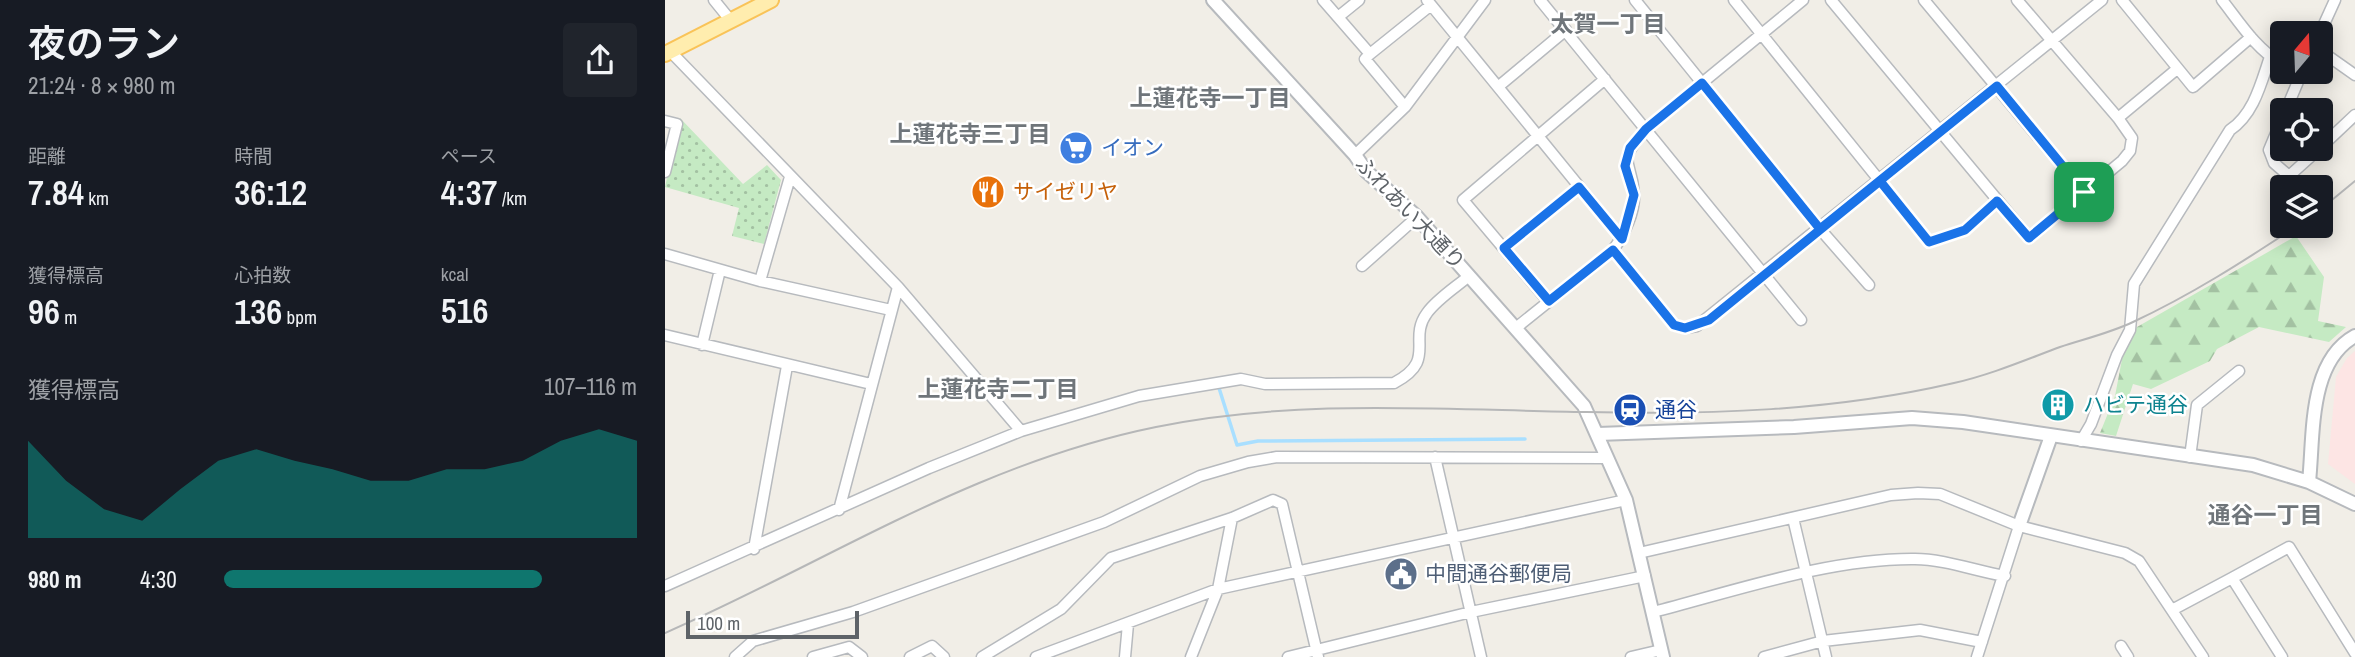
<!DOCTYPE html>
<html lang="ja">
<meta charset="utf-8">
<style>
:root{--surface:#171b24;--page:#20242c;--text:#f1f3f6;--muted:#9ea1a6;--accent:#0f766e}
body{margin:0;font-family:"Archivo Narrow","Noto Sans JP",sans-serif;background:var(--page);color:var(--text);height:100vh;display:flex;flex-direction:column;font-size:26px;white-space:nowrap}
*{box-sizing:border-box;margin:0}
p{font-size:23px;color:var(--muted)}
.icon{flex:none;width:38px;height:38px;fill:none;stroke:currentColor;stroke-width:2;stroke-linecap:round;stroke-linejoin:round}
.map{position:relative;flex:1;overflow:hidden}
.details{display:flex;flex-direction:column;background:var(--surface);width:665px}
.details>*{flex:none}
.needle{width:46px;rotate:19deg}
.buttons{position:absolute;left:1605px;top:21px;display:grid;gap:14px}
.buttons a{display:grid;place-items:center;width:63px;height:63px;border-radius:7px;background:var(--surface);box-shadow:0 4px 18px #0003;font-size:35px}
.scale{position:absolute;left:21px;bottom:18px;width:173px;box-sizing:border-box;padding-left:7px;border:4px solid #5e6368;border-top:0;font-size:19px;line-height:24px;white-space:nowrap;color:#5e6368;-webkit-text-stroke:5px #fff;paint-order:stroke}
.pin{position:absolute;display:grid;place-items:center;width:60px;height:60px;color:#fff;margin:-30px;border-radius:14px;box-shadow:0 4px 10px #0006}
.round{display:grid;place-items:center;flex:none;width:74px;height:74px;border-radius:7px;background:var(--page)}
.headline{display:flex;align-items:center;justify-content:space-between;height:119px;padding:0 28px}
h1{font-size:38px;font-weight:600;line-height:52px}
.figures{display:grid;grid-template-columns:repeat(3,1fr);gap:10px;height:119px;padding:7px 28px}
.figures div{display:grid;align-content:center}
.figures b{font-size:35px;font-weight:600}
.figures small{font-size:19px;font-weight:400}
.figures p{font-size:19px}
.chart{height:196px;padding:14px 28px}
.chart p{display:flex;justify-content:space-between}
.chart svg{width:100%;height:126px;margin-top:7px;fill:var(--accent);opacity:.7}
ul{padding:0 28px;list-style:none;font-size:23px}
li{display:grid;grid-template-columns:112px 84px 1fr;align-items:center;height:52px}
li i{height:18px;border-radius:9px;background:var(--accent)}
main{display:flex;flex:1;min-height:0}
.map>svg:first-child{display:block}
.medical{fill:#fde5e4}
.forest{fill:url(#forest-firs)}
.park{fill:url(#park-dots)}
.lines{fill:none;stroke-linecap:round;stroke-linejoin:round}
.stream{stroke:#a9dfff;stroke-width:3.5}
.minor-casing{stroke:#b7babe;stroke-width:13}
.tertiary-casing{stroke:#b7babe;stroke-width:16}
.primary-casing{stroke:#f9c358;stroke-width:18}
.minor{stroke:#fff;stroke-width:10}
.tertiary{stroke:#fff;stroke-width:12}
.primary{stroke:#ffedae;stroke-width:14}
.tram{stroke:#b6b7b8;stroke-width:2}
.route-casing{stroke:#fff;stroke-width:14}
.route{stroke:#1a73e8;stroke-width:9}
.labels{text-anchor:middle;stroke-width:5;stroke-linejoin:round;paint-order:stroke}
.shop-label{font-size:21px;fill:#366cbe;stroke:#fff;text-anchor:start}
.food-label{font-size:21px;fill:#c56008;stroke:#fff;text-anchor:start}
.street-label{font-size:21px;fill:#5e6368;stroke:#fff}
.culture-label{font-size:21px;fill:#0d838f;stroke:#fff;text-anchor:start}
.transit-label{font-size:21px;fill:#164399;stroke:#fff;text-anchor:start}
.service-label{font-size:21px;fill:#4e5e75;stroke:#fff;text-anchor:start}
.neighbourhood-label{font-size:23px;font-weight:bold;fill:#6f757a;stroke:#fff}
</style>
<main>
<section class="details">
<div class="headline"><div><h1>夜のラン</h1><p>21:24 · 8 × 980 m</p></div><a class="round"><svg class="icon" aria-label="share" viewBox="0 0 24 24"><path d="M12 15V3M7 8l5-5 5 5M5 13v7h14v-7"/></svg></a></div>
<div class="figures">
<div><p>距離</p><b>7.84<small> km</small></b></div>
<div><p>時間</p><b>36:12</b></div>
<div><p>ペース</p><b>4:37<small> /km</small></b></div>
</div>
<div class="figures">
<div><p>獲得標高</p><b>96<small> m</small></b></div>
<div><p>心拍数</p><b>136<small> bpm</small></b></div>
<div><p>kcal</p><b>516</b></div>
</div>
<div class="chart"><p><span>獲得標高</span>107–116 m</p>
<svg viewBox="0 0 160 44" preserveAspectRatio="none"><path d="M0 44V10L10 24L20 34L30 38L40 27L50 17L60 13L70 17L80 20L90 24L100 24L110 20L120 20L130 17L140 10L150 6L160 10V44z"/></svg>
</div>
<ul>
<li><b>980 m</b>4:30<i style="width:77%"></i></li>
</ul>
</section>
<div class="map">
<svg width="1690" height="657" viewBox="0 0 1690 657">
<defs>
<pattern id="forest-firs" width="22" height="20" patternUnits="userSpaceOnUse" patternTransform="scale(1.75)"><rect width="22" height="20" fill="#c5eac3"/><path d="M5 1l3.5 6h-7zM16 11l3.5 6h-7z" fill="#a3c1a2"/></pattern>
<pattern id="park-dots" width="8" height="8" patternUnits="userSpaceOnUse" patternTransform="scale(1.75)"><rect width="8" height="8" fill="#c5eac3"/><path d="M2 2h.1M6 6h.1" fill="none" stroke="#a3c1a2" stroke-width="1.8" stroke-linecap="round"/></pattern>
</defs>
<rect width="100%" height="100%" fill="#f1eee7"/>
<path class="medical" d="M 1690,351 L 1690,484 L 1663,464 L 1671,377 L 1682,358 Z"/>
<path class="forest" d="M 1631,236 L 1659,277 L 1653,321 L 1681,327 L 1664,342 L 1594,327 L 1552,349 L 1545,361 L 1486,389 L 1468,384 L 1451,436 L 1435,433 L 1450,396 L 1458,354 L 1472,327 Z"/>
<path class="park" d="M 15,118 L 78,184 L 102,165 L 116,180 L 99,244 L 67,236 L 74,208 L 0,187 Z"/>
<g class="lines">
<path class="stream" d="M 554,388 L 572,445 L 593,441 L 860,439"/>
<defs>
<path id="minor" d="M 49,0 L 66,21
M 658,0 L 705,54 L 700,59 L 740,107
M 762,0 L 957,239
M 875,0 L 1136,320
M 970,0 L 1155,229 L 1204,285
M 1069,0 L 1264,242 L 1300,230 L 1332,201
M 1166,0 L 1364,238 L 1457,161 L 1465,151 L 1467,138 L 1453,118 L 1352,0
M 1259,0 L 1419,192
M 1457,0 L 1528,87 L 1586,37
M 1557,0 C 1575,23 1591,49 1617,64
M 673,17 L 694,0
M 1655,33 L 1670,0
M 5,51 L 233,287 L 356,431
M 1656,51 L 1690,75
M 705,54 L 766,5
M 834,86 L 901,30
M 1621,110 L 1637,72
M 1453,118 L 1512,69
M 1617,119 L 1604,150 L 1609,163 L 1624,176 L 1654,149
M 0,121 L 12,124 L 0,172
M 1656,147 L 1690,115
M 690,155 L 740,107 L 820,0
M 839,248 L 914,187
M 948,250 L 1009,325 L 1020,328 L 1032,326 L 1437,0
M 0,254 L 95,281 L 226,310
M 697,266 L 752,217
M 95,281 L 125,177
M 883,301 L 798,200 L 940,79
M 852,327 L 948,250 C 959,235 970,212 969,194 C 966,156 950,165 981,129 L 1138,0
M 0,335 L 206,384
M 37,345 L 55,270
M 1416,441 L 1426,424 L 1452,355 L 1465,330 L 1469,284 L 1565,130 C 1589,114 1596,83 1605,57
M 770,457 L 816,657
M 1525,457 L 1532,405 L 1574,371
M 174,510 L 233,287
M 1128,518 L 1161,657
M 89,549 L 122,366
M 974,553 L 1226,495 L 1253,493 L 1275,494 L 1354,526 L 1460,553 L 1474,561 L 1538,657
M 1567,578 L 1624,547 L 1690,653
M 0,586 L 264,468 L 356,431 L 474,396 L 576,379 L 600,384 L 729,383 C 773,360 742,340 762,313 C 772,299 791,287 804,276
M 1507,610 L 1567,578 L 1617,657
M 988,612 C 1070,591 1165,558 1250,559 C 1279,559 1311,571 1340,576
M 1456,646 L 1463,657
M 70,657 L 88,641 L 188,612 L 439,522 L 535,476 L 583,462 L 612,457 L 941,458
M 148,657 L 184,647 L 197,657
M 245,657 L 267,646 L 279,657
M 317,657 L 396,609 L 446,558 L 567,518 L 608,500 L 617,504 L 653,657
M 371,657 L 553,589 L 961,500
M 460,657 L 463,624
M 526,657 L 553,589 L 567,518
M 623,657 L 806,612 L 980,576
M 966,657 L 996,650
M 1099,657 L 1158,641 L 1255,630 L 1317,642
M 1312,657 L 1354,526"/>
<path id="tertiary" d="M 548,0 L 690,155 L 701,171 L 752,217 L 919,406 L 961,500 L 998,657
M 933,434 L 1129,427 L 1247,418 L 1298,422 L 1588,465 L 1644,482 L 1690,504
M 1644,482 C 1649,435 1643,362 1690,336
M 1354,526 L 1386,436"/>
<path id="primary" d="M 0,54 L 106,0"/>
</defs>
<use href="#minor" class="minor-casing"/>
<use href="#tertiary" class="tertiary-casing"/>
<use href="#primary" class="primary-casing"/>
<use href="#minor" class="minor"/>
<use href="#tertiary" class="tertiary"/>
<use href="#primary" class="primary"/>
<path class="tram" d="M 1656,209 L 1690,181
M 0,633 C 166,560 309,464 491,427 C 632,398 778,410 921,412 C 1045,415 1168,411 1289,383 C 1325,375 1360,360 1395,347 C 1419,339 1445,333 1468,322 C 1526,295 1579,261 1632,226"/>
</g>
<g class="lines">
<defs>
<path id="route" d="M 1419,192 L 1364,238 L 1332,201 L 1300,230 L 1264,242 L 1215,181 L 1044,320 L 1020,328 L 1009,325 L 948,250 L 884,301 L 839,248 L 914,187 L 957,239 L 969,195 L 960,166 L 965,148 L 981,129 L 1037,83 L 1155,229 L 1332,86 L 1419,192"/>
</defs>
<use href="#route" class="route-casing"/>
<use href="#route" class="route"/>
</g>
<defs>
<symbol id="supermarket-disc" viewBox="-11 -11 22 22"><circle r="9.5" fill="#3f7fe0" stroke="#fff"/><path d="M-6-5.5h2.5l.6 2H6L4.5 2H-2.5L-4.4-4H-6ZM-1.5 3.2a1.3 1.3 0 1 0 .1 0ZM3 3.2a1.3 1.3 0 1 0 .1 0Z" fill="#fff"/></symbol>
<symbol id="restaurant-disc" viewBox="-11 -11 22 22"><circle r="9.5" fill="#e8710a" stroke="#fff"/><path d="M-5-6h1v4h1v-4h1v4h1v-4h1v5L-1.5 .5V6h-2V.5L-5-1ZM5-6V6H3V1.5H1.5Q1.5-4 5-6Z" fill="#fff"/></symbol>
<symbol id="building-disc" viewBox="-11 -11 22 22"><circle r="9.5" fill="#0f9aa8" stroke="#fff"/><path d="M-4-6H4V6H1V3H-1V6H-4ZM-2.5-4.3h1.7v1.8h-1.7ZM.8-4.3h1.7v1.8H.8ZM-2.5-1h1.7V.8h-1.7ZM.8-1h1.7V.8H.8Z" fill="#fff"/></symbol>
<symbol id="station-disc" viewBox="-11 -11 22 22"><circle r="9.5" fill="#1a4fb4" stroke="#fff"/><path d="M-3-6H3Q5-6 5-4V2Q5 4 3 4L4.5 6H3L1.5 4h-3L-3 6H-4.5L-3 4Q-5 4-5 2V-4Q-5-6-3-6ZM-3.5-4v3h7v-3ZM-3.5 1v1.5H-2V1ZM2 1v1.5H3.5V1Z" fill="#fff"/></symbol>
<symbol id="civic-disc" viewBox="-11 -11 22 22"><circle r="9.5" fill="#5c6f8a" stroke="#fff"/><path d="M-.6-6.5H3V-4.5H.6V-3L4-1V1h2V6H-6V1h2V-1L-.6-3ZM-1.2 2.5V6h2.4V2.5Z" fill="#fff"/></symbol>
</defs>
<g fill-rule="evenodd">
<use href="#supermarket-disc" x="392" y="129" width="38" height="38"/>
<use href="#restaurant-disc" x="304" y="173" width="38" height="38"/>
<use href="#building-disc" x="1374" y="386" width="38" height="38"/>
<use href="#station-disc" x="946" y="391" width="38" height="38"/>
<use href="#civic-disc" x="717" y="555" width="38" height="38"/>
</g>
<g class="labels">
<g class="shop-label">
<text x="436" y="155">イオン</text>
</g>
<g class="food-label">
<text x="348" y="199">サイゼリヤ</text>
</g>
<g class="street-label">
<text transform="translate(745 213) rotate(46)" y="7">ふれあい大通り</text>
</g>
<g class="culture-label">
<text x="1418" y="412">ハビテ通谷</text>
</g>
<g class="transit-label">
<text x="990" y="417">通谷</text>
</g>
<g class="service-label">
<text x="760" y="581">中間通谷郵便局</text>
</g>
<g class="neighbourhood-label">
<text x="943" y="32">太賀一丁目</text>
<text x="545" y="106">上蓮花寺一丁目</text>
<text x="305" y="142">上蓮花寺三丁目</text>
<text x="333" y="397">上蓮花寺二丁目</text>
<text x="1600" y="523">通谷一丁目</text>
</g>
</g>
</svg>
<div class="buttons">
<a><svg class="needle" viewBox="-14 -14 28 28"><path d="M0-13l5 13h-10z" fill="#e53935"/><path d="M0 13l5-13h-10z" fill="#9ea1a6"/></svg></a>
<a><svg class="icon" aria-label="locate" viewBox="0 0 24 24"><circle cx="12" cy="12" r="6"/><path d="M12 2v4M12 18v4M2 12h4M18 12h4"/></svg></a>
<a><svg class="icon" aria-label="layers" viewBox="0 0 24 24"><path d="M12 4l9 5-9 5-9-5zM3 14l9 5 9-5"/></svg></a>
</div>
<div class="scale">100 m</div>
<div class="pin" style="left:1419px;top:192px;background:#1e9e55"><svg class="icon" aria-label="arrive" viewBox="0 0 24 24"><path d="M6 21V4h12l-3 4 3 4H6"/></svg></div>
</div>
</main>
